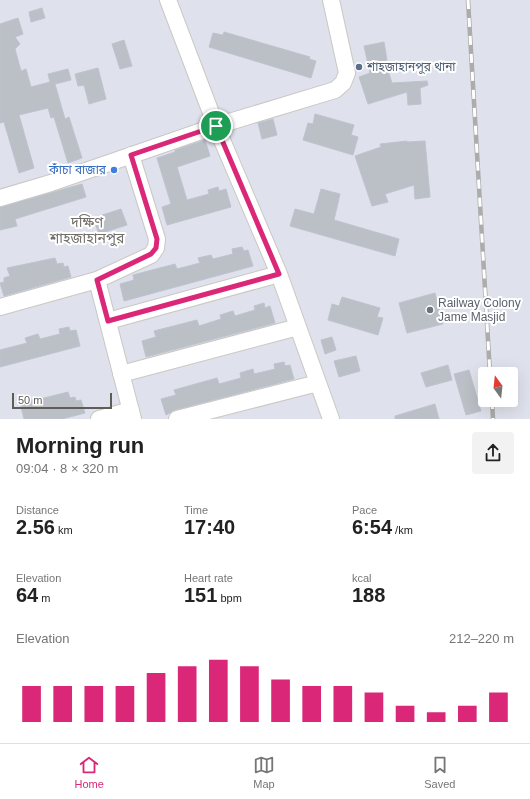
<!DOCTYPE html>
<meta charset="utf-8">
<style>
:root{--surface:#fff;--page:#f2f2f2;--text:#222;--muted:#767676;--line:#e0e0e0;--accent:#db2777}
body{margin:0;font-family:Helvetica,"Noto Sans Bengali",sans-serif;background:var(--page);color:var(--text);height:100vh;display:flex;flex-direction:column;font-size:15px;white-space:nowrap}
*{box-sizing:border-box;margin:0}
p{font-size:13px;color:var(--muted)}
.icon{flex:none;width:22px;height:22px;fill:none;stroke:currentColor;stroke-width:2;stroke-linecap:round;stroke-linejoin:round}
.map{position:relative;height:419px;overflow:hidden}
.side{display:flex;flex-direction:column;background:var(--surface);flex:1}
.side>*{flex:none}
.needle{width:26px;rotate:345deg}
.controls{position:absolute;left:478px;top:367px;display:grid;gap:8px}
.controls a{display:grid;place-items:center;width:40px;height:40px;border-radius:4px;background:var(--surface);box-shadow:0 4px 16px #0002;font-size:20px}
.scale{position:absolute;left:12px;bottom:10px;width:100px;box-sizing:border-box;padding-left:4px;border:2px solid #605d58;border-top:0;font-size:11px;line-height:14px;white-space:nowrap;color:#605d58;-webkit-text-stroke:3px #fff;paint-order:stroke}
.pin{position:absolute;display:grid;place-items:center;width:34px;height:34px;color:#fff;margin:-17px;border:2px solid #fff;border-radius:50%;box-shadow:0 1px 4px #0007}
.round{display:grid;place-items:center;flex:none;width:42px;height:42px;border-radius:4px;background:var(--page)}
.overview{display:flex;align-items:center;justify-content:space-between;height:68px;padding:0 16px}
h1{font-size:22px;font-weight:600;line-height:30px}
.figures{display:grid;grid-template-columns:repeat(3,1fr);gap:6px;height:68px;padding:4px 16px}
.figures div{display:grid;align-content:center}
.figures b{font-size:20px;font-weight:600}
.figures small{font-size:11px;font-weight:400}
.figures p{font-size:11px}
.chart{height:112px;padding:8px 16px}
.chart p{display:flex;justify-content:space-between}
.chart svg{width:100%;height:72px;margin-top:4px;stroke:var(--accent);stroke-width:6}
.tabs{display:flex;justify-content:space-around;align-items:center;height:56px;border-top:1px solid var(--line);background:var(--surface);font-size:11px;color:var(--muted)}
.tabs a{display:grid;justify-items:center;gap:2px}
.tabs .active{color:var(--accent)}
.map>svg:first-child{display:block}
.building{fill:#bbbfc6;stroke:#bec3d0}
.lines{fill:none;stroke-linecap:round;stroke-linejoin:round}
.minor-casing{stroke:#cac8c3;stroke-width:18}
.minor{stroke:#fff;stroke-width:16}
.rail-casing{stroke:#acacab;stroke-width:4.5}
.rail{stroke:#fff;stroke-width:3;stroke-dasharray:9;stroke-linecap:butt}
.route-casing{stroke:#fff;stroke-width:8}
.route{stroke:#db2777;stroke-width:5}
.service-dot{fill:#5c6f8a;stroke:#fff;stroke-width:1.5}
.shop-dot{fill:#3f7fe0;stroke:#fff;stroke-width:1.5}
.worship-dot{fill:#6b7280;stroke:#fff;stroke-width:1.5}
.labels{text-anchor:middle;stroke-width:4;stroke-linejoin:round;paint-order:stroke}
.service-label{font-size:12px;fill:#4e5e75;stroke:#fff;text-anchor:start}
.shop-label{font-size:12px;fill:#366cbe;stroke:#fff;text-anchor:end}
.worship-label{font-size:12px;fill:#5b616d;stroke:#fff;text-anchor:start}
.quarter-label{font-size:14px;fill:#726e69;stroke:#fff}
</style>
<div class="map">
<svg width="530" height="419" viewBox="0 0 530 419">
<rect width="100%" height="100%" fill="#dfe1ec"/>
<path class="building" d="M 42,8 L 45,18 L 31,22 L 29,12 Z
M 18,18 L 23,34 L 15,37 L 20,44 L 15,49 L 21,71 L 26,69 L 31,87 L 50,82 L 48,74 L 68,69 L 71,80 L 55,84 L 65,119 L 69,117 L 82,158 L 68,163 L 54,117 L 51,118 L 48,108 L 19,115 L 34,168 L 19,173 L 4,122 L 0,123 L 0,24 Z
M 224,32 L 310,57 L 309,59 L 316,61 L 311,78 L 209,47 L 213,33 L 223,35 Z
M 124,40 L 132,66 L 120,69 L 112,44 Z
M 384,42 L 387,60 L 385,61 L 392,83 L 427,81 L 428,85 L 420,88 L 421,104 L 408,105 L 407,92 L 368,104 L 359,77 L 370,73 L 364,46 Z
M 98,68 L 106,99 L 89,104 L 84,85 L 78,86 L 75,74 Z
M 315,114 L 354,125 L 351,135 L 358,137 L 353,155 L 303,140 L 308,123 L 313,124 Z
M 273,119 L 277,135 L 262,139 L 258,123 Z
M 205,140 L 210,156 L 177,167 L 187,200 L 209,194 L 208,190 L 218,187 L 219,191 L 226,189 L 231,207 L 167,225 L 162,207 L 171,204 L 157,158 L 175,152 L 175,150 Z
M 407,141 L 407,142 L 425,141 L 430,197 L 415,199 L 414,185 L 385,194 L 388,202 L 372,206 L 355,156 L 381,147 L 380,144 Z
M 82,184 L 86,197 L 15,219 L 17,226 L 0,230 L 0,207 Z
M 321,189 L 340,194 L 334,220 L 399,239 L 395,256 L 290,226 L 295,209 L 314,214 Z
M 121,209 L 127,225 L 99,234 L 93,218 Z
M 242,247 L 244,251 L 248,250 L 253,266 L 124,301 L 120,284 L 134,280 L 133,275 L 175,264 L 177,269 L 200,263 L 198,258 L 211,255 L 213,259 L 233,254 L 232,249 Z
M 55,258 L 57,264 L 63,263 L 64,267 L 68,266 L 71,277 L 4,296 L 0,283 L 4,282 L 4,278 L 10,276 L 7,268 Z
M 435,293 L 443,324 L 407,333 L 399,303 Z
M 342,297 L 380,308 L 377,317 L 383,318 L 378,335 L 328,320 L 332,304 L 339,306 Z
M 264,303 L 265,308 L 270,306 L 275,323 L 146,357 L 142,341 L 156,337 L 154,331 L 197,320 L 199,326 L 221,319 L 220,315 L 233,311 L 235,316 L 255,310 L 254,306 Z
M 69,327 L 70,331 L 76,330 L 80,346 L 0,367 L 0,350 L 27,343 L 25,338 L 38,334 L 40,339 L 60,334 L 59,329 Z
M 332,337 L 336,350 L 325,354 L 321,340 Z
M 356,356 L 360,371 L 339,377 L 334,361 Z
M 284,362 L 285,366 L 290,365 L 294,379 L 175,410 L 166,415 L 161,399 L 176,395 L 174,390 L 217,378 L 219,384 L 241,378 L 240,373 L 253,369 L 254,374 L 275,369 L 274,364 Z
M 448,365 L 452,380 L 426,387 L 421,373 Z
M 469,370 L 481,411 L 466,415 L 454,374 Z
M 68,392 L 70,398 L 75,397 L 76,401 L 81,400 L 85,413 L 62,419 L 24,419 L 20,403 L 35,399 L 36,400 Z
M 435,404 L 439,419 L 395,419 L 395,416 Z"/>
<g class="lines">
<defs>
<path id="minor" d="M 168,0 L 216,126 L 279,274 L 331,419
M 0,198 L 51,183 L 216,126 L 335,90 L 343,83 L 347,73 L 331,0
M 97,280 L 151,255 L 156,248 L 157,239 L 131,155
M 0,307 L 97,280 L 133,419
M 108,321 L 279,274
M 121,374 L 298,327
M 99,419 L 131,410
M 177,419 L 318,383"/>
</defs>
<use href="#minor" class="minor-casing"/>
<use href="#minor" class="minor"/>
<defs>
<path id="rail" d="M 468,0 L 490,374
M 492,400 L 493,419"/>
</defs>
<use href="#rail" class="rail-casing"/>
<use href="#rail" class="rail"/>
</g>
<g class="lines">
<defs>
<path id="route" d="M 216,126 L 279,274 L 108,321 L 97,280 L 151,254 L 156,248 L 157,239 L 131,155 Z"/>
</defs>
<use href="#route" class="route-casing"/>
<use href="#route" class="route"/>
</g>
<circle class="service-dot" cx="359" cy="67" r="4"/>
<circle class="shop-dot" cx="114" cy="170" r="4"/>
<circle class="worship-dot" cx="430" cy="310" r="4"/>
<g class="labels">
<g class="service-label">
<text x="367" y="71">শাহজাহানপুর থানা</text>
</g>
<g class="shop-label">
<text x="106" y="174">কাঁচা বাজার</text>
</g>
<g class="worship-label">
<text x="438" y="307">Railway Colony<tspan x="438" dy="14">Jame Masjid</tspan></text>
</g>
<g class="quarter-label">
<text x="87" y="227">দক্ষিণ<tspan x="87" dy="16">শাহজাহানপুর</tspan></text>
</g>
</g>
</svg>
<div class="controls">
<a><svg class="needle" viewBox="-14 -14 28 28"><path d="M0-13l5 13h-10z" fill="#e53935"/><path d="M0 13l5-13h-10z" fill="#767676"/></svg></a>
</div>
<div class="scale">50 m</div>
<div class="pin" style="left:216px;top:126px;background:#1e9e55"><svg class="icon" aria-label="arrive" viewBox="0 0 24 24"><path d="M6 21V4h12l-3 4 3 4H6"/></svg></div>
</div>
<section class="side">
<div class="overview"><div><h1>Morning run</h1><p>09:04 · 8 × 320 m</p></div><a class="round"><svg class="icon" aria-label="share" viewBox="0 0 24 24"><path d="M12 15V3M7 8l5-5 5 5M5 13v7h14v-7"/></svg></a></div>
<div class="figures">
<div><p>Distance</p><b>2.56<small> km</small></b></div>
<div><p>Time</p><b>17:40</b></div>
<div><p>Pace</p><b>6:54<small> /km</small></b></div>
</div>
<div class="figures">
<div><p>Elevation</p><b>64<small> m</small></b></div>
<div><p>Heart rate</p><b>151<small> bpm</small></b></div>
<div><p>kcal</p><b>188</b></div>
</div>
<div class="chart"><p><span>Elevation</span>212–220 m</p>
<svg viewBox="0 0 160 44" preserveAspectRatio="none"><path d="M5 44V22M15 44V22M25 44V22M35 44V22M45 44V14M55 44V10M65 44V6M75 44V10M85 44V18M95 44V22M105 44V22M115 44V26M125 44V34M135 44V38M145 44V34M155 44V26"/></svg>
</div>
</section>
<nav class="tabs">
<a class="active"><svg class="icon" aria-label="home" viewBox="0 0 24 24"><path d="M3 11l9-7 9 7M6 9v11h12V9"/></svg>Home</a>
<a><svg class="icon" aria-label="map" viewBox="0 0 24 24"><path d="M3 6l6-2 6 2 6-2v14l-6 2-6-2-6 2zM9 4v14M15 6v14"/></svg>Map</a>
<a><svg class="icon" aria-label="saved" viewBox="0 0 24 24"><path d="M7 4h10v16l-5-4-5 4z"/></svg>Saved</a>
</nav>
